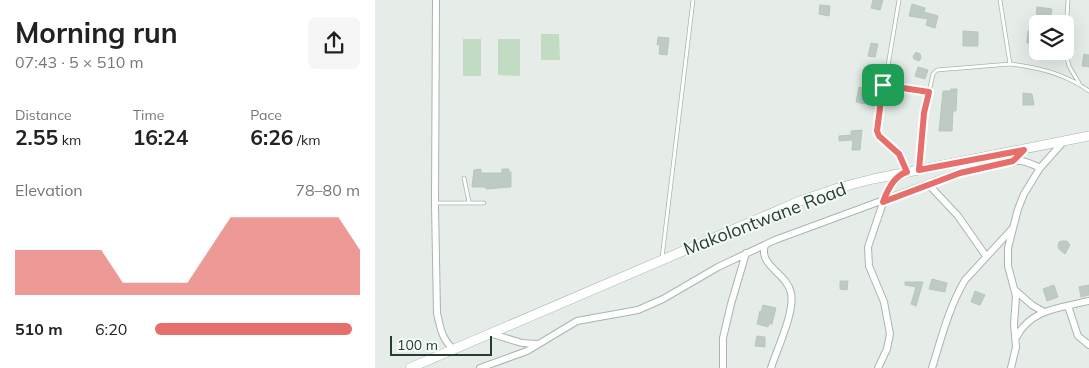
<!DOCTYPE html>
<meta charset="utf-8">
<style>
:root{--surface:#fff;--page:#f6f6f6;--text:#222;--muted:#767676;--accent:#e66e6b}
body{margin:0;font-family:Mulish,sans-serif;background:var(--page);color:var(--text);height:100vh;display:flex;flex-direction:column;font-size:19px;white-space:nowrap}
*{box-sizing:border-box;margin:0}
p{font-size:16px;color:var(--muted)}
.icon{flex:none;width:28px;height:28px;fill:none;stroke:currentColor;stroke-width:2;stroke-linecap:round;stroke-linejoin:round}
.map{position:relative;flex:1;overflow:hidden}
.details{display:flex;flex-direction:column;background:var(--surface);width:375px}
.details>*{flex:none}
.buttons{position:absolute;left:654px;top:15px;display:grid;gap:10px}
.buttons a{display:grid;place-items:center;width:45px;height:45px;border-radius:8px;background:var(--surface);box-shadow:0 5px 20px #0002;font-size:25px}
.scale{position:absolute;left:15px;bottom:12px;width:102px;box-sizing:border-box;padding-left:5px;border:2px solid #263e32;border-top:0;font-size:14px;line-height:18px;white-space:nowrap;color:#263e32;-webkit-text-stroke:4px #f6faf7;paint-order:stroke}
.pin{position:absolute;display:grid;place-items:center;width:42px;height:42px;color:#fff;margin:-21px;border-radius:10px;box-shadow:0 2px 8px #0006}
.round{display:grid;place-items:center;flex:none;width:52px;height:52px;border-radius:8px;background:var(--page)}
.head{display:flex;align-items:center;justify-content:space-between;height:85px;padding:0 15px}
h1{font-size:28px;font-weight:700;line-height:38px}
.figures{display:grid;grid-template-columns:repeat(3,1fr);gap:8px;height:85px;padding:5px 15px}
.figures div{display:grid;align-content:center}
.figures b{font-size:21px;font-weight:700}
.figures small{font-size:14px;font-weight:400}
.figures p{font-size:14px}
.chart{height:140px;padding:10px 15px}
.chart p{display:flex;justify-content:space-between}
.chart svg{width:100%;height:90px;margin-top:5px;fill:var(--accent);opacity:.7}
ul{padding:0 15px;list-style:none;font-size:16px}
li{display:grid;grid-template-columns:80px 60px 1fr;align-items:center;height:38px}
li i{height:12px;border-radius:6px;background:var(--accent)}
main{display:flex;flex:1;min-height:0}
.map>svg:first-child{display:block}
.green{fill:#c1dcc2}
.building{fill:#becbc3;stroke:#b8c7be}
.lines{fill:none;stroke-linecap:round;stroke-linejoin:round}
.lane-casing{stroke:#a9b5ae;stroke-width:4.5}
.street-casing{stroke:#a9b5ae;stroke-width:8}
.secondary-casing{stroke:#a5b8ad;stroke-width:10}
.path{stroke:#89ae9a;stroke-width:1;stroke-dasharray:2.5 4;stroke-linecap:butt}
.lane{stroke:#fff;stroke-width:3}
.street{stroke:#fff;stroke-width:6}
.secondary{stroke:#fff;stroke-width:9}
.route-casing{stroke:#fff;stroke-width:10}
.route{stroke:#e66e6b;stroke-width:6}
.labels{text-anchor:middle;stroke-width:4;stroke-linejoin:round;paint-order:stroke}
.street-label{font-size:18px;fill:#263e32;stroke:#f6faf7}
</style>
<main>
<section class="details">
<div class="head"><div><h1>Morning run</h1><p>07:43 · 5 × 510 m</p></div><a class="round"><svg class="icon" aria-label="share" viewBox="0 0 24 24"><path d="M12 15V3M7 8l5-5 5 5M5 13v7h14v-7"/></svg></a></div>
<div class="figures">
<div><p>Distance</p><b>2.55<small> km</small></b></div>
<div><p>Time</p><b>16:24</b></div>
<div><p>Pace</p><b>6:26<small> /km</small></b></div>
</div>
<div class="chart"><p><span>Elevation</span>78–80 m</p>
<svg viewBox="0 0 160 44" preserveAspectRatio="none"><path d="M0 44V22L10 22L20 22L30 22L40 22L50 38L60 38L70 38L80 38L90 22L100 6L110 6L120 6L130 6L140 6L150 6L160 22V44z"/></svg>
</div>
<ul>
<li><b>510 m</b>6:20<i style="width:96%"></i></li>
</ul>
</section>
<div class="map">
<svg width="714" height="368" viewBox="0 0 714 368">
<rect width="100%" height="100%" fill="#e6ede8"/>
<path class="green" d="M 166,34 L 184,34 L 185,60 L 166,60 Z
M 88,39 L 106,39 L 106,76 L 88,76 Z
M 123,39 L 145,39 L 145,76 L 123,75 Z"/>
<path class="building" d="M 498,0 L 508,0 L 505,10 L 496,8 Z
M 537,4 L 550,8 L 549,12 L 563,16 L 560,28 L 551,25 L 553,19 L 534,16 Z
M 445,5 L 455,6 L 454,16 L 444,14 Z
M 662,7 L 677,9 L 675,20 L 661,18 Z
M 588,31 L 603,32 L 603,46 L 588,46 Z
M 653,31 L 662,32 L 662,43 L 652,43 Z
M 283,37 L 294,38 L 292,55 L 284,54 L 285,45 L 282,45 Z
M 496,43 L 503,44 L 500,57 L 493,56 Z
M 541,52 L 545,54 L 546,58 L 544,61 L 539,59 L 538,56 Z
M 709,54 L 714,55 L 714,67 L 707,66 Z
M 543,67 L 553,70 L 550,79 L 540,76 Z
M 484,87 L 493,90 L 490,104 L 481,102 Z
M 576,89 L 582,89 L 581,111 L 578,111 L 577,131 L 564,131 L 568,91 L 576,91 Z
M 648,93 L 657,94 L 659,105 L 648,105 Z
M 487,130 L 485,150 L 477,150 L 478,140 L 464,141 L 464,136 L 476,135 L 476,131 Z
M 106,169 L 106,173 L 127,173 L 127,169 L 134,169 L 134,172 L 136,172 L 136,187 L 111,189 L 111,187 L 97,187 L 99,170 Z
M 687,241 L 692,241 L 695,245 L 690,254 L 684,249 L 683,246 L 684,242 Z
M 557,279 L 572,283 L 570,292 L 554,289 Z
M 465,281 L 473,281 L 472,290 L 465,289 Z
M 530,282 L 548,282 L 541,306 L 536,304 L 541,287 L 530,285 Z
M 679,285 L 683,297 L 672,301 L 668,289 Z
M 714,285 L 714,295 L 706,297 L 704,287 Z
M 600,291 L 610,295 L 605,305 L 596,302 Z
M 388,305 L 401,308 L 397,324 L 394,324 L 393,327 L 382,324 L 385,311 L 386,312 Z
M 382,336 L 390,337 L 390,347 L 380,346 Z"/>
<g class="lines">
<defs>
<path id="lane" d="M 524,0 L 502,131 L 504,136 L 524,154 L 532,172
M 625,0 L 635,64 C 663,67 691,74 714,91
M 693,0 L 690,50 L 694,66 L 704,83
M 508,85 L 554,92 L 558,74 L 562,70 L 635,64
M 89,178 L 94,202
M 60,203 L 109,203
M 287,258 L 318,0"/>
<path id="street" d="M 61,0 L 60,203 L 62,313 C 65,327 67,341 80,350
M 554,185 L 583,216 L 611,256
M 390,245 C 383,266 412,273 416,293 C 420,312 402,349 396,368
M 641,291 L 657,305 L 669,312
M 693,306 L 703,336 L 714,345
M 117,334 L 147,343 L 162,344
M 641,338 C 655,309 685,308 714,301
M 105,368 L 152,351 L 202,321 L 263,310 L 288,299 L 343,267 L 400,240 L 571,177 C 590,171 627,159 646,161 C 653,162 659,165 665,168
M 348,368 L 348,338 L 356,304 L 371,253
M 503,368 L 512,349 L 515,334 L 509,302 L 494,266 L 493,247 L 512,191 L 526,174
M 557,368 C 566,339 574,307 590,280 L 637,229
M 636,368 L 641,347 L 639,324 L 641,296 L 633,266 L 633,248 L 643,209 L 649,194 L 665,168 L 689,141"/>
<path id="secondary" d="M 35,368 L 425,201 L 463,188 L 498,179 L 714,136"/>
</defs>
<use href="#lane" class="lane-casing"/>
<use href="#street" class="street-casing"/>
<use href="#secondary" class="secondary-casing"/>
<path class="path" d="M 545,162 L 549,113 L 553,96"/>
<use href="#lane" class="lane"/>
<use href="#street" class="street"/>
<use href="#secondary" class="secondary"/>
</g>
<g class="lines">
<defs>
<path id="route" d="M 508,85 L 554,92 L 549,113 L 544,170 L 649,150 L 638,161 L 585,173 L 508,202 C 512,191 520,175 532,172 L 524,154 L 504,136 L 502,131 Z"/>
</defs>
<use href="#route" class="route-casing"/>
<use href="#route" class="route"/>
</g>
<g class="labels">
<g class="street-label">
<text transform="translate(390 219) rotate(-21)" y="6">Makolontwane Road</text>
</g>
</g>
</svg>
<div class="buttons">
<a><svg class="icon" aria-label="layers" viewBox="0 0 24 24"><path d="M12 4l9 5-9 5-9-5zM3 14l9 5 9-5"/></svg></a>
</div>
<div class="scale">100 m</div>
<div class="pin" style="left:508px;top:85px;background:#1e9e55"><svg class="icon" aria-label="arrive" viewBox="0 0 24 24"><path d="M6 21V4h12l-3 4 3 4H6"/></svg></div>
</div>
</main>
